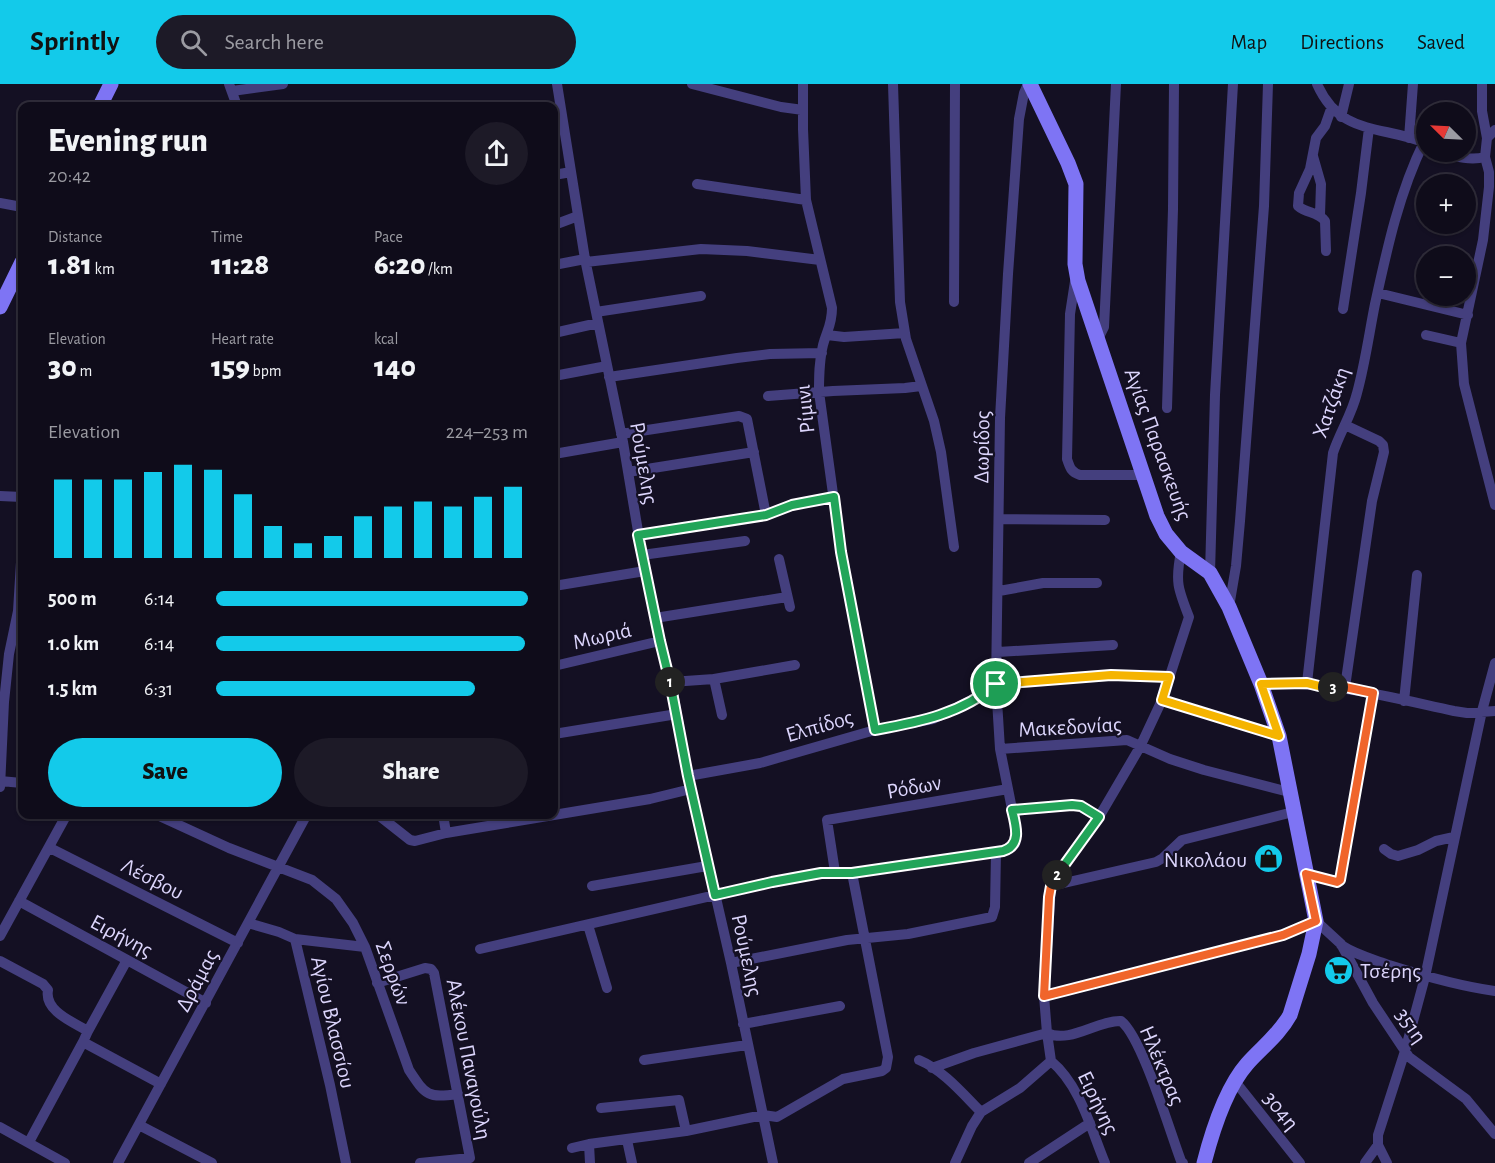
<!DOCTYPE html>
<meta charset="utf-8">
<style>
:root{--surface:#0f0c1a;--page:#1d1a27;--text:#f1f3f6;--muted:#9b9ba2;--line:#2f2c39;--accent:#13caea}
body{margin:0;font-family:"Alegreya Sans",sans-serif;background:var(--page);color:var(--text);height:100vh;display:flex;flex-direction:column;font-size:22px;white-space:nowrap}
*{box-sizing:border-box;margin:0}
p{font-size:20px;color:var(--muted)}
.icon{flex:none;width:33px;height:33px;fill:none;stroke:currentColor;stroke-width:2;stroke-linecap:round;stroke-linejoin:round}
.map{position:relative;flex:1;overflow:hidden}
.panel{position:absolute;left:18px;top:18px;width:540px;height:717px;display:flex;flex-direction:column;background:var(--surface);border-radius:12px;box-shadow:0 2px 4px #0004,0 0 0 2px var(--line)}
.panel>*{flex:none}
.needle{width:39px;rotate:294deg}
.fabs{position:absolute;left:1416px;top:18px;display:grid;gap:12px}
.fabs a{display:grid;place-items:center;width:60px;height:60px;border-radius:50%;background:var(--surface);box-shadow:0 2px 4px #0004,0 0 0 2px var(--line);font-size:30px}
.pin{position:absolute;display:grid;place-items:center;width:51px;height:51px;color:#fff;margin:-26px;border:3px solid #fff;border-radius:50%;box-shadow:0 2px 6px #0007}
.km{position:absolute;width:30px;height:30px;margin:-15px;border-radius:50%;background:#222;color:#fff;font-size:16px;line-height:30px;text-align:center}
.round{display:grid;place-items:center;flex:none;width:63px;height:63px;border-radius:32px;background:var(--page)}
.summary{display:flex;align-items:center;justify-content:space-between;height:102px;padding:0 30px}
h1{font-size:33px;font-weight:800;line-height:45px}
.figures{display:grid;grid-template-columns:repeat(3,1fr);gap:9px;height:102px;padding:6px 30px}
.figures div{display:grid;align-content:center}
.figures b{font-size:30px;font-weight:800}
.figures small{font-size:16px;font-weight:400}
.figures p{font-size:16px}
.chart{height:168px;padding:12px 30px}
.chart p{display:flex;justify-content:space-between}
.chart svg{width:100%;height:108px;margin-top:6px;stroke:var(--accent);stroke-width:6}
.cta{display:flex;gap:12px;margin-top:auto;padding:12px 30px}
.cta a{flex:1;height:69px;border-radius:36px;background:var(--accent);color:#111;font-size:24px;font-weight:800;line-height:69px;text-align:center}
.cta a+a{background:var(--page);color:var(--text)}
ul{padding:0 30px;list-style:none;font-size:20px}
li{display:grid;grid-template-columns:96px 72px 1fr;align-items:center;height:45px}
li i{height:15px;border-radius:8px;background:var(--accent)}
header{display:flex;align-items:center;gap:36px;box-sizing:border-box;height:84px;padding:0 30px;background:var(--accent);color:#111}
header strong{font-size:28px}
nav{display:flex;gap:33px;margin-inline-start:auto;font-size:21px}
.search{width:420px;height:54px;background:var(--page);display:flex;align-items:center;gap:15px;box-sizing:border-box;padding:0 21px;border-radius:33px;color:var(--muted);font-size:22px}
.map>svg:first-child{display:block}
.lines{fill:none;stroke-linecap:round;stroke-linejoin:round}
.street{stroke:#443f7e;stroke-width:10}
.secondary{stroke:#7e74f4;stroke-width:15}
.split-1-casing{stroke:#fff;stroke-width:12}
.split-2-casing{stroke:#fff;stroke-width:12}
.split-3-casing{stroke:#fff;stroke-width:12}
.split-4-casing{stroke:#fff;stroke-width:12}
.split-1{stroke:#22a559;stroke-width:8}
.split-2{stroke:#22a559;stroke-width:8}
.split-3{stroke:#f0652b;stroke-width:8}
.split-4{stroke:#f5b400;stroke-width:8}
.labels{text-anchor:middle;stroke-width:4.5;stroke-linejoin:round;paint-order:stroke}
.street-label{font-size:22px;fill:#dcd5fc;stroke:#141023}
.poi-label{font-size:22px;fill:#dcd5fc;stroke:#141023;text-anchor:end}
</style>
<header>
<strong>Sprintly</strong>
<div class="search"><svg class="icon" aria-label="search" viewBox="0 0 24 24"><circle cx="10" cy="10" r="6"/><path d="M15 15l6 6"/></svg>Search here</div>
<nav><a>Map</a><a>Directions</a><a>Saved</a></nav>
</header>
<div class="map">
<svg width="1495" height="1079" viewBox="0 0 1495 1079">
<rect width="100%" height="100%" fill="#141023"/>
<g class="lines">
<path class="street" d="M 229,0 L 237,22
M 557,0 L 585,175 L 623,358 L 642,471 L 660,557 L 671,598 L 688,692 L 731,879 L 773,1079
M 692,0 L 781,23 L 803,26
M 803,0 L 803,45 L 806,116 L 832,224 C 832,241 827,246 823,261 C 819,277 819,292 819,308 L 841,468 L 875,646
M 893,0 L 900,218 L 906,255 L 934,337 L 941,368 L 954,463
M 1317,0 C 1340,52 1381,41 1426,59
M 1482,0 L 1482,27 L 1487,54
M 232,7 L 283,0
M 1341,33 L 1349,0
M 1495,46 L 1487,54 L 1485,73 L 1489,88 L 1489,103 L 1483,156 L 1461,259 L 1464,300 L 1495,421
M 1409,54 L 1413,0
M 1443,68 C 1457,73 1471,77 1485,73
M 1313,72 L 1321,100 L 1320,131
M 554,91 L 571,88
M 697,100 L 806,116
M 0,119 L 22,123
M 554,141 L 578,132
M 1326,167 L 1325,137 C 1317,127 1307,130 1298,122 L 1299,109 L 1310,85 L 1316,54 L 1325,42 L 1331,25
M 586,178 L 701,165 L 747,167 L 820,176
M 554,181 L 585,175
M 1076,191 L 1070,230 L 1067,375 C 1070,384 1071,388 1080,391 L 1143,391
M 1378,209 L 1468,231
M 954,218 L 955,0
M 1343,225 L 1361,109 L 1369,44
M 596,228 L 701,212
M 554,249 L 598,239
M 827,251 L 844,253 L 905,249
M 1426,251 L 1461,259
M 1097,257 L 1104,243 L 1116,0
M 554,292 L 607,282
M 609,293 L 737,274 L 770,270 L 822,269
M 768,312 L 833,307 L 905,304 L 921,302
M 1167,324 L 1173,125 L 1174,0
M 1345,341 L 1379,357 L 1383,361 L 1384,368 L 1372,417 L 1345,603
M 621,350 L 739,332 L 747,335 L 766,431
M 554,370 L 623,358
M 628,388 L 754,368
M 0,412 L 22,413
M 1000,435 L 1105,436
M 638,451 L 766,431 L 792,421 L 834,413
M 642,471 L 745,457
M 779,475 L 790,523
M 1210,489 L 1215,311 L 1233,0
M 554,502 L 645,487
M 999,507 L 1043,499 L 1097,499
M 1229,523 L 1236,482 L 1240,437 L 1264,122 L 1268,0
M 655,534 L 787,513
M 998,568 L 1113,561
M 554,582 L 660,557
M 714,595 L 722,631
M 671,598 L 714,595 L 795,581
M 1307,599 L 1333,369 C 1340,348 1352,330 1357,309 C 1365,280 1369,250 1375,220 C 1387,165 1399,109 1424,58
M 1261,600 C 1327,596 1389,613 1454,627 L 1467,629 L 1495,627
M 1162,616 L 1279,652
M 1404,617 L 1417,491
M 554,650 L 677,630
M 1000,665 L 1127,656 L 1170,675 L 1204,686 L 1289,708
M 688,692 L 760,679 L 875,646 L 933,635 L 985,610 L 996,600 L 1111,591 L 1169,593
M 0,697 L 22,699
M 0,703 L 4,618 L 9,570 L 18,527 L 22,462
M 1012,726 L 1077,721 L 1099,733
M 155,730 L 229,764 L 312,796 L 336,815 L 353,839 L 365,863 L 409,986 C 426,1012 428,1014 458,1010
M 377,730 L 410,756 L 415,757 L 446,749 L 650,715 L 691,705
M 443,730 L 446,749
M 50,764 L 238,859
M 1384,765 L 1391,770 L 1398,772 L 1418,766 L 1436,757 L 1454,753
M 835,788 L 827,736 L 1008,705
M 1306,790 L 1337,798 L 1340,796 L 1373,609
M 592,802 L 707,782
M 1051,802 L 1156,778 L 1163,774 L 1182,756 L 1293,728
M 19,817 L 206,919
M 248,839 L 279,848 L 295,855 L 365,863
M 588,841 L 607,904
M 0,852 L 67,730
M 295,855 L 330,1001 L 346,1079
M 1341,861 C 1356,871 1372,875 1389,881 C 1424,892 1458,902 1495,907
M 480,865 L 772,798 L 821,789 L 852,789 L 996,768 L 1007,766 L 1015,760 L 1016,752 L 1014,735 L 1000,665 L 996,600 L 1000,334 L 1008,190 L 1019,35 L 1024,9 L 1028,0
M 0,877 L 43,900 L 48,906 C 44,927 73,938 88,947 L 83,958
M 731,879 L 847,856 L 908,850 L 992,833 L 995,823 L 996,768
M 377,899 L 425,884 L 431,885 L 434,889 L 470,1074 L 420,1079
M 1044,912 L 1283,851 L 1316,837 L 1341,860 L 1373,919 L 1409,973 L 1466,1015 L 1495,1050
M 743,940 L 840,922
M 88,947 L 127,876
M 644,976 L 747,961
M 919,976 C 943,986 963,1010 981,1028
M 1051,977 L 1047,949 L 1044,912 L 1051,802 L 1062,783 L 1099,733 L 1140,663 L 1162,616 L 1189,533 C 1178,505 1175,498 1181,468
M 1051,977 C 1080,1001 1091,1045 1105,1079
M 932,984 L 974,969 L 1047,949 C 1070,960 1098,936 1121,937 C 1142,953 1170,1048 1181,1077 L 1183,1079
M 1234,996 L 1300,1079
M 601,1024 L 679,1016 L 686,1047
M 139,1041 L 212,1079
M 0,1043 L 65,1079
M 627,1056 L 632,1079
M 29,1058 L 83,958 L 161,1000
M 589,1060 L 590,1079
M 572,1064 L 589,1060 L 686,1047 L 763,1031 L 777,1033 L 843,995 L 882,987 L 886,984 L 888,973 L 852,789
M 118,1079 L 307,730
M 955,1079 L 972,1042 L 981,1028 L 1020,1004 L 1051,977
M 1029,1079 L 1090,1039
M 1365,1079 L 1378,1061
M 1387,1079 L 1378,1061 L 1378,1051 L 1405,967 L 1425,893 L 1482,627 L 1495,579"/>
<path class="secondary" d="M 1030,0 L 1068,79 L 1076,100 L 1075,180 L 1078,197 L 1157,432 L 1166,450 L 1181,468 L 1210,489 L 1229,523 L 1261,600 L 1279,652 L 1316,837 L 1309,870 L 1290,931 C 1279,951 1261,964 1247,980 C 1226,1004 1212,1048 1204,1079
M 100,22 L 111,0
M 0,223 L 22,178"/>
</g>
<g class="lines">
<defs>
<path id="split-1" d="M 670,598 L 660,557 L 638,451 L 766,431 L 792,421 L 834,413 L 841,468 L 875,646 C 918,638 962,630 996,600"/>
<path id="split-2" d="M 670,598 L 688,692 L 715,811 L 772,798 L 821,789 L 852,789 L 1003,767 C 1022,761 1016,742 1012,726 L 1072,721 L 1081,722 L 1099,733 L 1057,791"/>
<path id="split-3" d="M 1057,791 L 1051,802 L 1049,813 L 1044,912 L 1283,851 L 1316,837 L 1306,790 L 1337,798 L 1340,796 L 1373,609 L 1345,603 L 1333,603"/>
<path id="split-4" d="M 996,600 L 1111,591 L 1169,593 L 1162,616 L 1279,652 L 1261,600 L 1307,599 L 1323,603 L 1333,603"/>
</defs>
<use href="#split-1" class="split-1-casing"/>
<use href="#split-2" class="split-2-casing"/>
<use href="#split-3" class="split-3-casing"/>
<use href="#split-4" class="split-4-casing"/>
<use href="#split-1" class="split-1"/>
<use href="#split-2" class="split-2"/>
<use href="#split-3" class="split-3"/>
<use href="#split-4" class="split-4"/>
</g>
<defs>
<symbol id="shop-disc" viewBox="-11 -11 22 22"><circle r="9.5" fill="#13caea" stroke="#141023"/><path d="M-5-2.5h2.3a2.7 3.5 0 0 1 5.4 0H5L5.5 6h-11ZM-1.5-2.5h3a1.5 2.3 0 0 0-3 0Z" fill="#111"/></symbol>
<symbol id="supermarket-disc" viewBox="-11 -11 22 22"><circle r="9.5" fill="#13caea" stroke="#141023"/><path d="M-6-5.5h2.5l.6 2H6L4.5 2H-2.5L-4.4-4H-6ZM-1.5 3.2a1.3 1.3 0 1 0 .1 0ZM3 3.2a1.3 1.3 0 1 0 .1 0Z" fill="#111"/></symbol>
</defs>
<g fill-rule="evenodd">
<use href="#shop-disc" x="1252" y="758" width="33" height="33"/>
<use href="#supermarket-disc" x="1322" y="870" width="33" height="33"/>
</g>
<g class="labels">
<g class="street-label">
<text transform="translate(1330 318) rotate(-71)" y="8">Χατζάκη</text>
<text transform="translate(804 325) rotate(-96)" y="8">Ρίμινι</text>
<text transform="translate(1159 360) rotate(70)" y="8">Αγίας Παρασκευής</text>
<text transform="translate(981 363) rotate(-89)" y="8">Δωρίδος</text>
<text transform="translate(645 379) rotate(80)" y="8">Ρούμελης</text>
<text transform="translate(602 551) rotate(-13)" y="8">Μωριά</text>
<text transform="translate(819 641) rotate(-16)" y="8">Ελπίδος</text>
<text transform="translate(1070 642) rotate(-3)" y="8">Μακεδονίας</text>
<text transform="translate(914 702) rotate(-10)" y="8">Ρόδων</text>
<text transform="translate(153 794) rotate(27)" y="8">Λέσβου</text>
<text transform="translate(122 851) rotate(28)" y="8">Ειρήνης</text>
<text transform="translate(748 871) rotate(78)" y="8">Ρούμελης</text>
<text transform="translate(394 889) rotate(70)" y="8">Σερρών</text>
<text transform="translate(196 896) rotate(-62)" y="8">Δράμας</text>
<text transform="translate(334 938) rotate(77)" y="8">Αγίου Βλασσίου</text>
<text transform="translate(1412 941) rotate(55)" y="8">351η</text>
<text transform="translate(470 975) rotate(79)" y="8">Αλέκου Παναγούλη</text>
<text transform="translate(1163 981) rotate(67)" y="8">Ηλέκτρας</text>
<text transform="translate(1099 1018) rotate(64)" y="8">Ειρήνης</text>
<text transform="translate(1282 1026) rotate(51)" y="8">304η</text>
</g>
<g class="poi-label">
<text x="1247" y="783">Νικολάου</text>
<text x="1360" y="894" text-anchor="start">Τσέρης</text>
</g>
</g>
</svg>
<div class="fabs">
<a><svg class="needle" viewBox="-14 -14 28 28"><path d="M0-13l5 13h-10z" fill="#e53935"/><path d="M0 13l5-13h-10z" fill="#9b9ba2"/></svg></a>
<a>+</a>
<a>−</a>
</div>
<div class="pin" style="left:996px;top:600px;background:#1e9e55"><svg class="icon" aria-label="arrive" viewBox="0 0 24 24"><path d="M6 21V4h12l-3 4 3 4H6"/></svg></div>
<b class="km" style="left:670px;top:598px">1</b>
<b class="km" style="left:1057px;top:791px">2</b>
<b class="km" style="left:1333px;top:603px">3</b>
<section class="panel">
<div class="summary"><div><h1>Evening run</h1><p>20:42</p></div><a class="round"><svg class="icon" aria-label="share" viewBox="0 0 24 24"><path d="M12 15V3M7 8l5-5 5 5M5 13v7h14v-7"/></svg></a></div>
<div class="figures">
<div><p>Distance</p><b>1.81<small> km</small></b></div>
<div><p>Time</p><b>11:28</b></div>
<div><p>Pace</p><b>6:20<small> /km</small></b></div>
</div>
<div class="figures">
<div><p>Elevation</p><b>30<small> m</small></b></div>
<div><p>Heart rate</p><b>159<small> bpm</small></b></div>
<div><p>kcal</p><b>140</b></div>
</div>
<div class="chart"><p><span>Elevation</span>224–253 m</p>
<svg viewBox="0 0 160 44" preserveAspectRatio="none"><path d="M5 44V12M15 44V12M25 44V12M35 44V9M45 44V6M55 44V8M65 44V18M75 44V31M85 44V38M95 44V35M105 44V27M115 44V23M125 44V21M135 44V23M145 44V19M155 44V15"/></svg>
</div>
<ul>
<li><b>500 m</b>6:14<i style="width:100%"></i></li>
<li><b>1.0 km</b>6:14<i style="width:99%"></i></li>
<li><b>1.5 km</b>6:31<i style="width:83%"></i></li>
</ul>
<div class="cta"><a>Save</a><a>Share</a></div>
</section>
</div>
